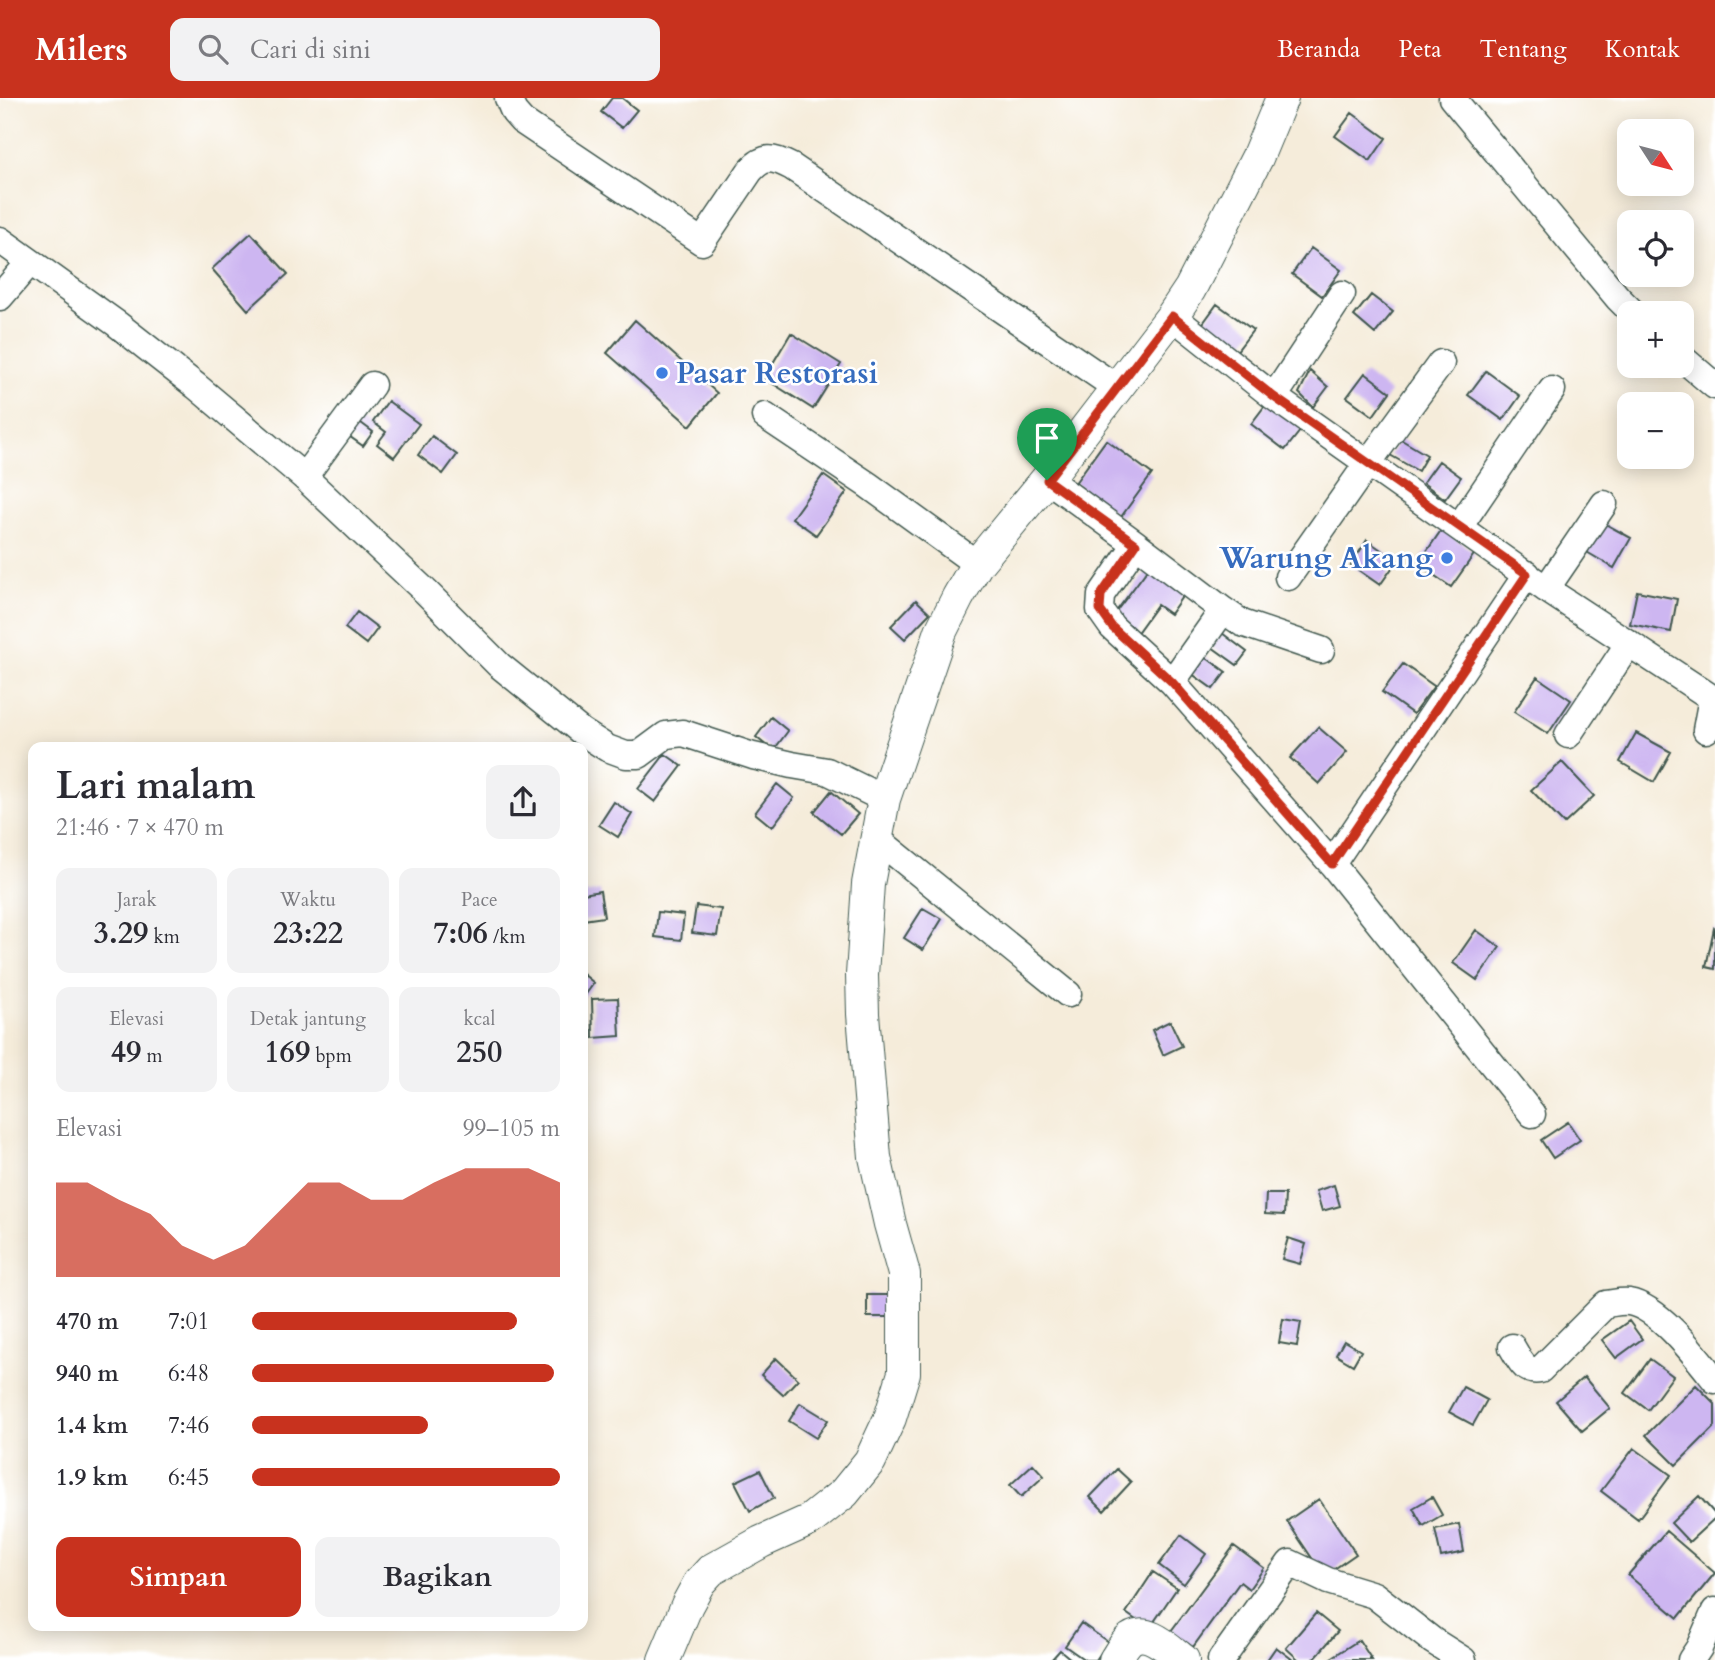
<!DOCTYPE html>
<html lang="id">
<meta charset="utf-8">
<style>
:root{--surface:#fff;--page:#f2f2f3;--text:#2b2b33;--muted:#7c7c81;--accent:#c8321e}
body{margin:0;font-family:Cardo,serif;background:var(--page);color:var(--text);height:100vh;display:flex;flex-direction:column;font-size:26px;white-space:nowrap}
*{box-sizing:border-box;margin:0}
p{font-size:23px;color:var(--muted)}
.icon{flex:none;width:38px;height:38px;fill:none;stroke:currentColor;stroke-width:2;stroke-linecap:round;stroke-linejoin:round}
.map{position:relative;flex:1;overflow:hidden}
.panel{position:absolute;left:28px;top:644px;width:560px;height:889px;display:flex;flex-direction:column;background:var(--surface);border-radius:14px;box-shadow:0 4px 18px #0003}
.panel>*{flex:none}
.needle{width:46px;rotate:126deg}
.tools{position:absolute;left:1617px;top:21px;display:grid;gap:14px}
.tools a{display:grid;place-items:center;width:77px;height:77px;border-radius:14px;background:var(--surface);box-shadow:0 4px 18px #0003;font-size:35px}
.pin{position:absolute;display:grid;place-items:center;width:60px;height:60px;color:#fff;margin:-72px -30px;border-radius:50% 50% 50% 0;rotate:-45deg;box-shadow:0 0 7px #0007}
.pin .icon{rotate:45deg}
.round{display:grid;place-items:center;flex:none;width:74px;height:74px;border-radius:14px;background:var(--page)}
.head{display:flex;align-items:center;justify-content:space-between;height:119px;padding:0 28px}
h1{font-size:38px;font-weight:700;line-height:52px}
.metrics{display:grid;grid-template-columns:repeat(3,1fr);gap:10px;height:119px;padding:7px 28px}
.metrics div{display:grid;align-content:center;border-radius:14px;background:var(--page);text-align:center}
.metrics b{font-size:30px;font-weight:700}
.metrics small{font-size:19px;font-weight:400}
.metrics p{font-size:19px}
.chart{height:196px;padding:14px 28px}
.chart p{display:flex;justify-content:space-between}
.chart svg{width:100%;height:126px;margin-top:7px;fill:var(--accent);opacity:.7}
.cta{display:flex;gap:14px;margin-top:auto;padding:14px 28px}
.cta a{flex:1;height:80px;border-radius:14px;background:var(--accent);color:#fff;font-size:28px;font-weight:700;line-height:80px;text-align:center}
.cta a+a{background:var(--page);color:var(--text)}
ul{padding:0 28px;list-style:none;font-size:23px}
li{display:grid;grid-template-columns:112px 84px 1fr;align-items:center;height:52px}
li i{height:18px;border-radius:9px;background:var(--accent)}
header{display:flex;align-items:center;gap:42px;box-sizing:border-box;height:98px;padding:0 35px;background:var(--accent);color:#fff}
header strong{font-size:33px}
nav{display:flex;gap:38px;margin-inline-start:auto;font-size:24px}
.search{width:490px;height:63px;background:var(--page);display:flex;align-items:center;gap:18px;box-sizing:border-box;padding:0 24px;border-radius:14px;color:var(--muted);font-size:26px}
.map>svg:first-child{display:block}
.building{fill:#cdb6f1}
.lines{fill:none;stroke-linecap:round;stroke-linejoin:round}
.minor-casing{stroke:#3f574d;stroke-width:29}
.tertiary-casing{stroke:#3f574d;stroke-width:34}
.minor{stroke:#fff;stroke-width:26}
.tertiary{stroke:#fff;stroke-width:32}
.route-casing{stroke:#fff;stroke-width:14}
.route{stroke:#c8321e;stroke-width:9}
.shop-dot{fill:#3f7fe0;stroke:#fff;stroke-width:2.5}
.labels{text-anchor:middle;stroke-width:5;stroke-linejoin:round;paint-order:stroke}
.shop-label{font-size:30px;font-weight:bold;fill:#366cbe;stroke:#fff;text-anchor:start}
</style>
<header>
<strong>Milers</strong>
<div class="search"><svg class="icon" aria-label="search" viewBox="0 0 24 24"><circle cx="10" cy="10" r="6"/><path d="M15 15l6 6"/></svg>Cari di sini</div>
<nav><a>Beranda</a><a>Peta</a><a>Tentang</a><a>Kontak</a></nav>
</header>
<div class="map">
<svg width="1715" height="1562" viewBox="0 0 1715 1562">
<rect width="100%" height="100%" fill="#fff"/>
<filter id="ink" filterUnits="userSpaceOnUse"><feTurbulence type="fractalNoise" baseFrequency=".0143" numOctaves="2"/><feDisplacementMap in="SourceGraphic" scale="14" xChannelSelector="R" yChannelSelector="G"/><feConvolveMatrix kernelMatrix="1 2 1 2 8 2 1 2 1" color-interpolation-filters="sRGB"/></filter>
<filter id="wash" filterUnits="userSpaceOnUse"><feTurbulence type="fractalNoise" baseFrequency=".00686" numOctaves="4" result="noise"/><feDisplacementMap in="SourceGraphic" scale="28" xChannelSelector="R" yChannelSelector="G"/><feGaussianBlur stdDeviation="1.57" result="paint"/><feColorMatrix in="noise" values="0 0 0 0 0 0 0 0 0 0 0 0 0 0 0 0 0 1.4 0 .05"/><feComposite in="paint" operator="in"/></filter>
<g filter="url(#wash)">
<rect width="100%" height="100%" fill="#f5ecda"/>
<g id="blocks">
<path class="building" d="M 612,0 L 622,0 L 637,12 L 622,30 L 601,14 Z
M 1352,15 L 1386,40 L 1370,63 L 1335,38 Z
M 251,135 L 288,176 L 248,212 L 212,171 Z
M 1311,150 L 1341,172 L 1322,198 L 1292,176 Z
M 1371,197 L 1393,214 L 1375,236 L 1354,218 Z
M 1217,206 L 1253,232 L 1236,254 L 1201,228 Z
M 635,222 L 717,295 L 690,328 L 607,255 Z
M 791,235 L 841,266 L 813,311 L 764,280 Z
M 1310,273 L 1328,289 L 1313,309 L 1299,295 Z
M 1486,273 L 1520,298 L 1503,322 L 1468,297 Z
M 1365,275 L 1390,294 L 1373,318 L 1347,299 Z
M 1270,301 L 1304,328 L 1285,352 L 1251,326 Z
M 388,303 L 419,326 L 394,359 L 377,346 L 386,334 L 373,324 Z
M 357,322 L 373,334 L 363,348 L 346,336 Z
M 432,338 L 457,357 L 443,376 L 418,357 Z
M 1400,341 L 1427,357 L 1418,373 L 1390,357 Z
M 1106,342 L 1152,376 L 1121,419 L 1075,385 Z
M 1439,363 L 1461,379 L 1445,401 L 1423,385 Z
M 823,377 L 847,394 L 816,437 L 792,420 Z
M 1602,424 L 1631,440 L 1614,470 L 1585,453 Z
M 1442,431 L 1475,455 L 1451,489 L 1418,466 Z
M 1367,442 L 1397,463 L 1380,487 L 1351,467 Z
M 1151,467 L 1186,493 L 1170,516 L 1157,507 L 1136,536 L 1112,519 Z
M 1637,493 L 1677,501 L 1671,534 L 1630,526 Z
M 916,502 L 930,515 L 905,541 L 891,528 Z
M 357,514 L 378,530 L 366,546 L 345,530 Z
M 1222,535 L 1247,554 L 1237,567 L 1212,549 Z
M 1201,556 L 1226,574 L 1213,591 L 1188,573 Z
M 1403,566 L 1434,588 L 1413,616 L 1382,594 Z
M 1537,579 L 1571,602 L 1548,636 L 1514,614 Z
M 771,619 L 788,633 L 773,653 L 756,639 Z
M 1318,629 L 1347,654 L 1319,686 L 1290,660 Z
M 1636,635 L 1671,654 L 1654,684 L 1620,664 Z
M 665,656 L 682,668 L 655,704 L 638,691 Z
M 1562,664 L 1594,698 L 1564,726 L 1531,692 Z
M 777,686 L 794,700 L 772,729 L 755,715 Z
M 831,693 L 858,716 L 841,736 L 814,714 Z
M 614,704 L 632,716 L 618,739 L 599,727 Z
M 600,793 L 604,819 L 583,822 L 583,796 Z
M 696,808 L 721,811 L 717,838 L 692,835 Z
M 923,810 L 942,821 L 923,852 L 904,840 Z
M 658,814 L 684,817 L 681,842 L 655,839 Z
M 1714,830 L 1715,831 L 1715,871 L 1706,869 Z
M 1476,832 L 1500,849 L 1477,882 L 1453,865 Z
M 583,876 L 594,885 L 583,900 Z
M 618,900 L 620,938 L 593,940 L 592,901 Z
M 1170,923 L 1182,948 L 1163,957 L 1152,932 Z
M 1568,1024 L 1580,1042 L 1553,1060 L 1541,1042 Z
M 1334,1087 L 1340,1108 L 1322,1113 L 1316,1093 Z
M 1266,1096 L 1285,1096 L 1284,1117 L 1265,1116 Z
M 1288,1140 L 1306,1146 L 1300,1166 L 1282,1161 Z
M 867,1197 L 893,1197 L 893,1219 L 867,1219 Z
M 1283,1221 L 1301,1224 L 1297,1248 L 1279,1245 Z
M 1629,1223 L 1642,1241 L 1616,1260 L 1602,1242 Z
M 1344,1243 L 1361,1253 L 1353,1267 L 1336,1257 Z
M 776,1260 L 798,1281 L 783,1297 L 761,1277 Z
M 1650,1261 L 1673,1278 L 1648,1312 L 1625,1295 Z
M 1584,1279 L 1610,1310 L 1582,1333 L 1556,1303 Z
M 1696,1287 L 1715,1306 L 1715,1328 L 1676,1367 L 1646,1337 Z
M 1463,1289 L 1487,1302 L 1473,1327 L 1449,1314 Z
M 800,1305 L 828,1322 L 816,1340 L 789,1323 Z
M 1634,1350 L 1671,1377 L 1638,1421 L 1601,1393 Z
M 1033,1366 L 1044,1378 L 1021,1399 L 1010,1387 Z
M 1117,1371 L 1131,1384 L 1104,1413 L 1090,1399 Z
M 760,1372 L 774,1400 L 750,1413 L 735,1384 Z
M 1699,1398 L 1715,1416 L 1715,1420 L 1689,1444 L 1671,1425 Z
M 1432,1399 L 1442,1417 L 1423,1428 L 1413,1410 Z
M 1319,1401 L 1356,1456 L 1324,1478 L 1287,1423 Z
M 1459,1426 L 1464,1454 L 1441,1459 L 1435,1431 Z
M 1666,1433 L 1715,1475 L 1678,1520 L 1628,1477 Z
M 1181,1437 L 1206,1456 L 1184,1486 L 1159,1467 Z
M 1234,1448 L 1264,1470 L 1249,1491 L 1240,1484 L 1193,1549 L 1171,1533 Z
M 1153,1474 L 1177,1490 L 1149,1531 L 1126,1515 Z
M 1316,1515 L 1338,1533 L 1313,1562 L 1299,1562 L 1286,1550 Z
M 1081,1525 L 1108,1544 L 1096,1562 L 1085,1562 L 1065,1548 Z
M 1359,1542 L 1372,1562 L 1332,1562 L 1331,1560 Z
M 1276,1549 L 1293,1562 L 1267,1562 Z
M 1060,1552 L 1072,1562 L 1051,1562 Z"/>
</g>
</g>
<g filter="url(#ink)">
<use href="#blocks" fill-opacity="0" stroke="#3f574d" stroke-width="2"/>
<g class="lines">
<defs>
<path id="minor" d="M 508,0 L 514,14 L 522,23 L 702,144 L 750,73 C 764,57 773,59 792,69 L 1117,290
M 1452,0 L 1618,200 L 1633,215
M 0,142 L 117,226 L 196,288 L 304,379 L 426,494 L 499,567 L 582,634 L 607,650 L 626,657 L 639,657 L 666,637 L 683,635 L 753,658 L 792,667 L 827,673 L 884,701
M 0,199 L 30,164
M 1172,218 L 1274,299 L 1546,491 L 1712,600 L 1706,632
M 1682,260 L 1715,288
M 1274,299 L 1342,196
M 765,318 L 868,387 L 977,466
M 304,379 L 372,287
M 1047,381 L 1136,446 L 1101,497 L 1100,512 L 1112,529 L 1172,584 L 1223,512 L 1242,525 L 1321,552
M 1459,429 L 1552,292
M 1136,446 L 1223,512
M 1288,479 L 1368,365 L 1441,265
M 1546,491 L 1604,406
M 1172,584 L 1332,766 L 1532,1016
M 1568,637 L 1629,545
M 876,740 L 1068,896
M 1332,766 L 1527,476
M 1512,1249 C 1520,1262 1524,1275 1540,1272 L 1606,1206 C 1614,1205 1621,1203 1629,1204 C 1659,1209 1696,1258 1715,1282
M 1221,1562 L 1290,1465 L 1328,1483 L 1374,1497 L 1433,1543 L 1463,1562
M 1691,1562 L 1699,1550 L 1715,1513"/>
<path id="tertiary" d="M 664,1562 L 687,1507 L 699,1485 L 711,1472 L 761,1444 L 810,1422 L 844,1395 L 870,1363 L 890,1320 L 904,1275 L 904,1176 L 890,1126 L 875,1059 L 863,916 L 862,877 L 868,786 L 884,701 L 941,533 L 958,499 L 977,466 L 1047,381 L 1172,218 L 1190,191 L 1257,60 L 1282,0
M 1115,1562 C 1119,1556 1123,1548 1128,1543 C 1145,1526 1170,1552 1183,1562"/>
</defs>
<use href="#minor" class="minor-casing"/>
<use href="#tertiary" class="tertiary-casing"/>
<use href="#minor" class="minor"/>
<use href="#tertiary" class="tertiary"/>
</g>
</g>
<g class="lines" filter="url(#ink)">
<defs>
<path id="route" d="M 1172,218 L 1274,299 L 1527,476 L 1332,766 L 1172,584 L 1112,529 L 1100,512 L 1101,497 L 1136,446 L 1047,382 Z"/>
</defs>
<use href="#route" class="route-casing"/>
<use href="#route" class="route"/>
</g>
<g class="shop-dot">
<circle cx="662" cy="275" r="7"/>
<circle cx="1447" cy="460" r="7"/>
</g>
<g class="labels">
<g class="shop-label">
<text x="676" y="285">Pasar Restorasi</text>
<text x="1433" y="470" text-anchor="end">Warung Akang</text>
</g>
</g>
</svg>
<div class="tools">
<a><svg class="needle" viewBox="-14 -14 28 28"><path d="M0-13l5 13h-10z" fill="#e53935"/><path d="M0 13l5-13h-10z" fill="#7c7c81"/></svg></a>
<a><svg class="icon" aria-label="locate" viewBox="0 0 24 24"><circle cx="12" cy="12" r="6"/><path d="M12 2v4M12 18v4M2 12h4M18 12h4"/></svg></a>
<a>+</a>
<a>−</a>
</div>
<div class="pin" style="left:1047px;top:382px;background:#1e9e55"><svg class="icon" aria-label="arrive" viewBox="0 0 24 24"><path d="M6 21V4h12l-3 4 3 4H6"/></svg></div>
<section class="panel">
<div class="head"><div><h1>Lari malam</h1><p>21:46 · 7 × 470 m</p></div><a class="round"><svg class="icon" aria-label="share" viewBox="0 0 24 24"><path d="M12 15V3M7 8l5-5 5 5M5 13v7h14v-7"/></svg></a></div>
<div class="metrics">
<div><p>Jarak</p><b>3.29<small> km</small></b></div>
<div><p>Waktu</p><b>23:22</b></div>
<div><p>Pace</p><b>7:06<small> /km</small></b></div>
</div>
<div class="metrics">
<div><p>Elevasi</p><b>49<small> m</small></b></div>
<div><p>Detak jantung</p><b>169<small> bpm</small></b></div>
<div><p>kcal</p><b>250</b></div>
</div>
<div class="chart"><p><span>Elevasi</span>99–105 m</p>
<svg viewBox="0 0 160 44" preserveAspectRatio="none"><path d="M0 44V11L10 11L20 17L30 22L40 33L50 38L60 33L70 22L80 11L90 11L100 17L110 17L120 11L130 6L140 6L150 6L160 11V44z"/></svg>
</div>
<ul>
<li><b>470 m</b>7:01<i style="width:86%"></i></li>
<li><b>940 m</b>6:48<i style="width:98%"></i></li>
<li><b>1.4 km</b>7:46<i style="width:57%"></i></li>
<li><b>1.9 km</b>6:45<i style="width:100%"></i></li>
</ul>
<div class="cta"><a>Simpan</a><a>Bagikan</a></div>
</section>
</div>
